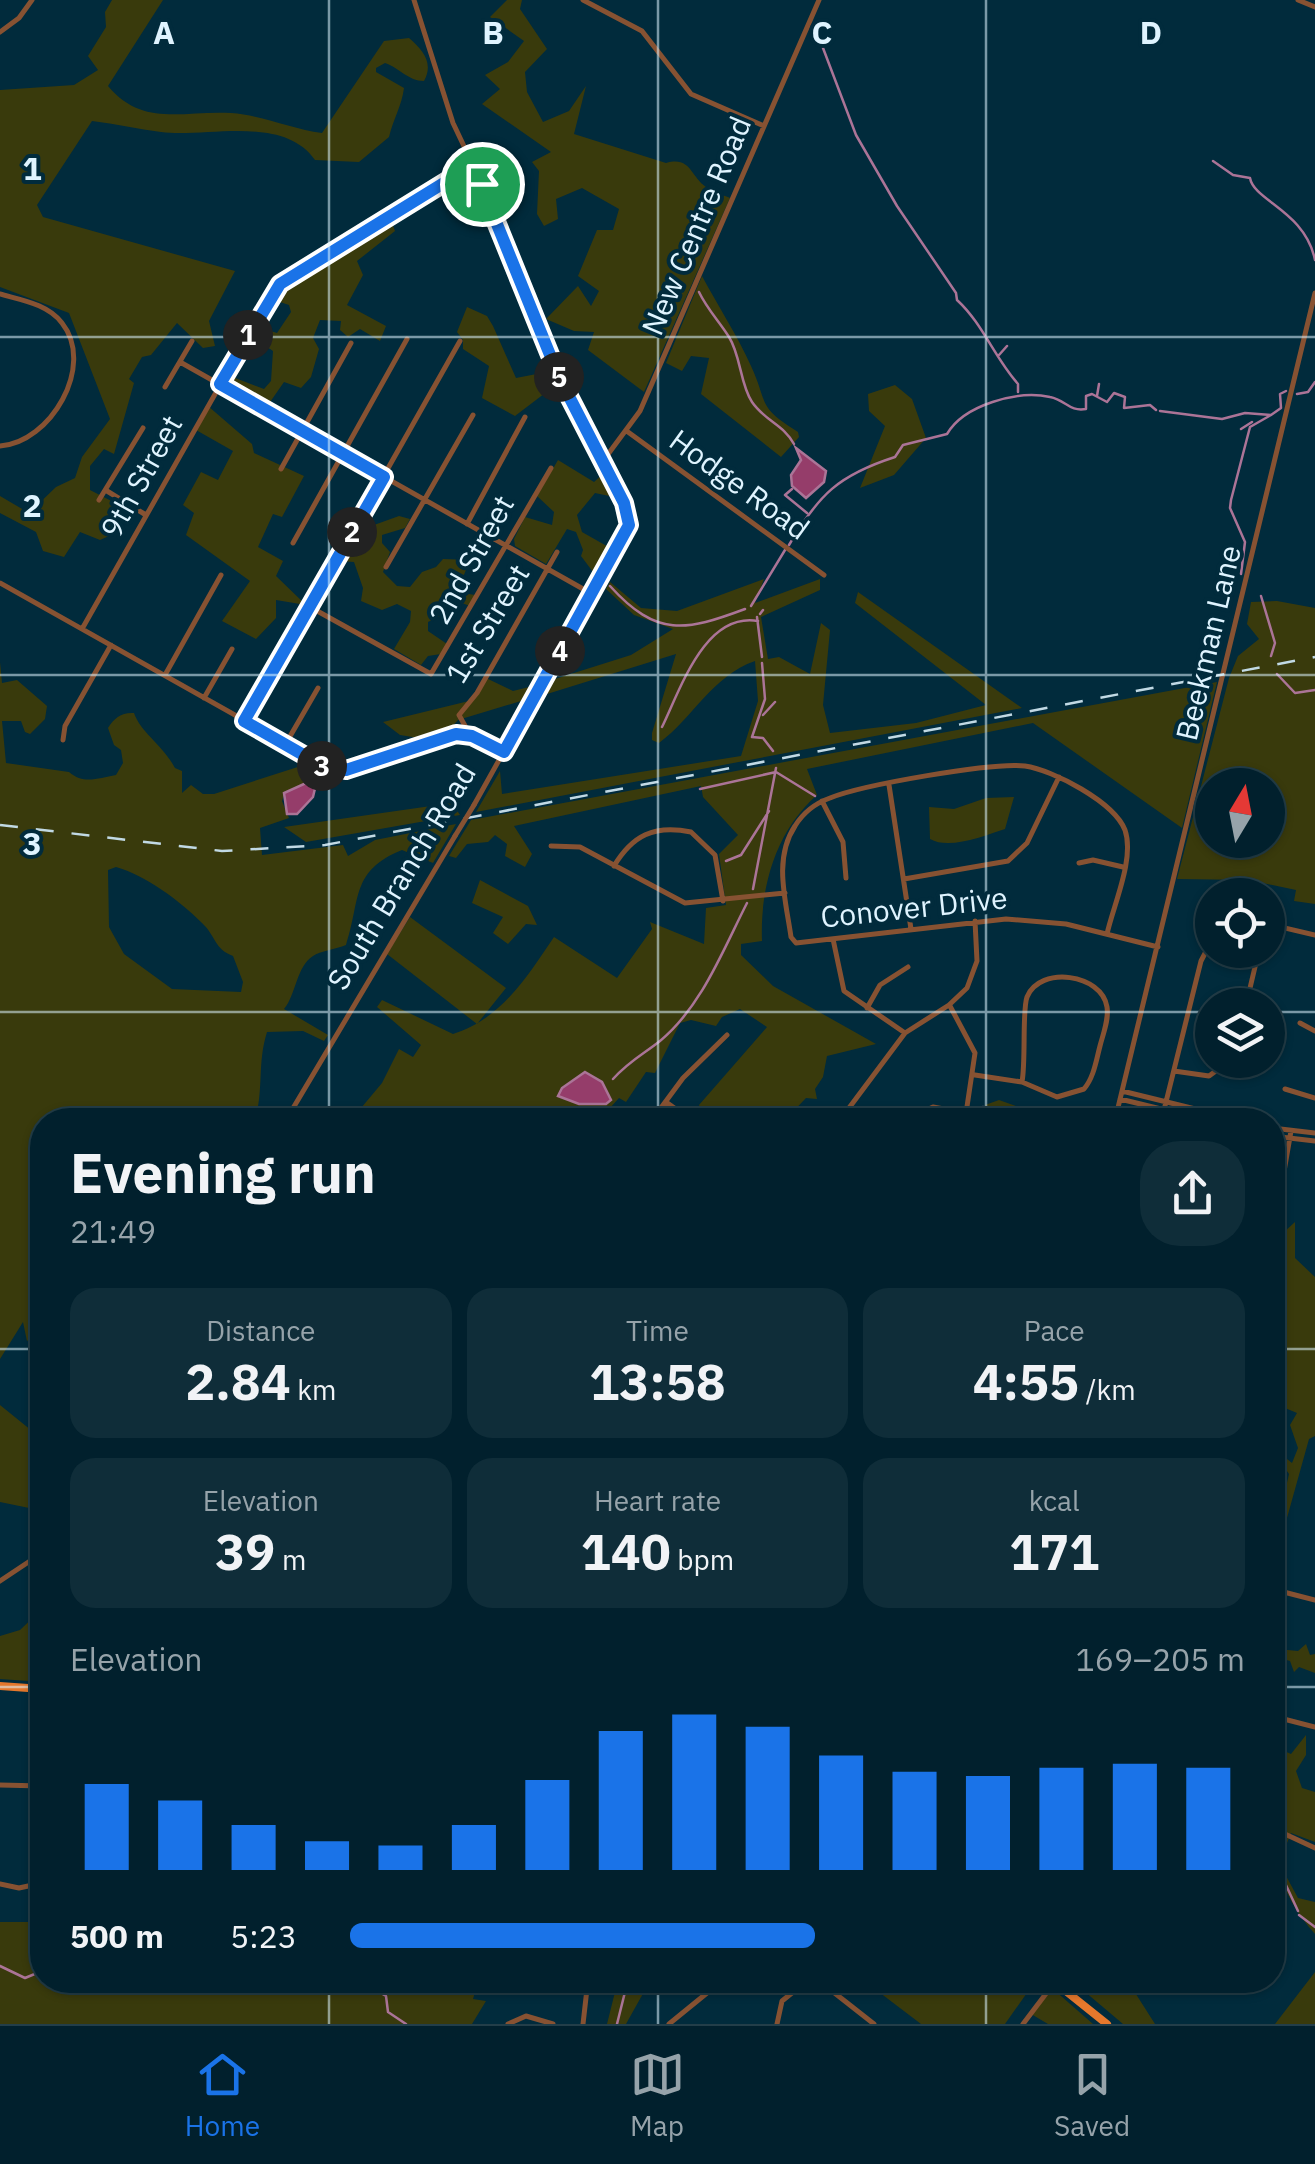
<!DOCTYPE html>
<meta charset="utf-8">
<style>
:root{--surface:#01202d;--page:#0f2d39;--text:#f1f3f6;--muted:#96a3aa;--line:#233e49;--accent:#1a73e8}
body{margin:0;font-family:"IBM Plex Sans",sans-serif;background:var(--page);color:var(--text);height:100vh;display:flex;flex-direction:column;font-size:38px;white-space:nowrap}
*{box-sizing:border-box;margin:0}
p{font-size:32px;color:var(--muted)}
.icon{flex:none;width:55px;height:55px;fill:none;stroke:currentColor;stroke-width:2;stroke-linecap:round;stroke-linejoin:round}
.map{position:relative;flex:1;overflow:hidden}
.panel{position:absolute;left:30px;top:1108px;width:1255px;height:885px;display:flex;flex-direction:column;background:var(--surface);border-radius:40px;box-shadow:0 2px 8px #0004,0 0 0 2px var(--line)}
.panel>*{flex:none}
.needle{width:65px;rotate:10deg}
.controls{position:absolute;left:1195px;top:768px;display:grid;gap:20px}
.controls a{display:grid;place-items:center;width:90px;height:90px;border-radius:50%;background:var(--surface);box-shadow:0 2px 8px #0004,0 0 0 2px var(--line);font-size:50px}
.pin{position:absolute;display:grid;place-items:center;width:85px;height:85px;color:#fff;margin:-42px;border:5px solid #fff;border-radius:50%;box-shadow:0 2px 10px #0007}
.km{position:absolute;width:50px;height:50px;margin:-25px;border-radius:50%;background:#222;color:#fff;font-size:28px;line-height:50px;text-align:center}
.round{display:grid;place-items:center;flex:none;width:105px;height:105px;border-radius:40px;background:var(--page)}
.head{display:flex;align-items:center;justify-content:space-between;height:170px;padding:0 40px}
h1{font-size:55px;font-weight:700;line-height:75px}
.figures{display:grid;grid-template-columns:repeat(3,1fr);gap:15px;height:170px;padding:10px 40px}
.figures div{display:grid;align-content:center;border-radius:25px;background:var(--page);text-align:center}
.figures b{font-size:50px;font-weight:700}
.figures small{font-size:28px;font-weight:400}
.figures p{font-size:28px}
.chart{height:280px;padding:20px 40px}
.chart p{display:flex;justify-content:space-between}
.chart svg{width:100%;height:180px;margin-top:10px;stroke:var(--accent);stroke-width:6}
ul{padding:0 40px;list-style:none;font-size:32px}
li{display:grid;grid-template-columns:160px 120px 1fr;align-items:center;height:75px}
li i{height:25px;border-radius:12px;background:var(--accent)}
.dock{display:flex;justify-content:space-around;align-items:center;height:140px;border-top:2px solid var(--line);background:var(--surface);font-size:28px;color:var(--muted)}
.dock a{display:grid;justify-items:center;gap:5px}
.dock .current{color:var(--accent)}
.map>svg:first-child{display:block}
.green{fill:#393a0c;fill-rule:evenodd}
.water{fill:#953d6a;stroke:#ab7497;stroke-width:2.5}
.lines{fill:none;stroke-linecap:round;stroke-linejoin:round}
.stream{stroke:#ab7497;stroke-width:2.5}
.minor{stroke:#875232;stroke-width:5}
.major{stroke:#e5782c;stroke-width:8}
.rail{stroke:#c1d9e4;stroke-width:2.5;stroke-dasharray:18 18;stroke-linecap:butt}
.minor-bridge{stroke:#875232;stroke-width:5}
.route-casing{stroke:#fff;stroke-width:20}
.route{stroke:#1a73e8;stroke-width:12}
.grid{fill:none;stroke:#dff4ff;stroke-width:2.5;stroke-opacity:0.55}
.labels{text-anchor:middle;stroke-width:8;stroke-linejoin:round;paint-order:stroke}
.street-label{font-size:30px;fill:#dff4ff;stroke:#012b3c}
.grid-label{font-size:32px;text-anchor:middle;font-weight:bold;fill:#dff4ff;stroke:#012b3c;stroke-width:8;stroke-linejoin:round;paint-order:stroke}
</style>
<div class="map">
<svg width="1315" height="2024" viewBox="0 0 1315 2024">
<rect width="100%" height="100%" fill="#012b3c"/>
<path class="green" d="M 112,0 L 163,0 L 108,86 C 143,128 184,110 231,113 C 261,115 292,129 322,133 L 384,41 L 409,38 C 423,50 434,63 424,81 C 408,81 400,68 385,63 L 376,68 L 376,72 L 404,88 C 402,105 393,120 389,137 L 359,162 L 315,160 C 283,114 206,138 161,132 C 138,129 116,124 92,121 L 37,205 L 43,217 L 235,271 L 209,321 L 215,346 L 203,348 L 177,323 L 151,355 L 142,357 L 129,379 L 134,383 L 114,454 L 104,449 L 90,466 L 90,490 L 129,510 L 118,532 L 100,540 L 80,532 L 64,557 L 43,551 L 36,532 L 0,513 L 0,496 L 29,513 L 56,487 L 75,478 L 82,457 L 110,419 L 69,313 L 0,287 L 0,90 L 74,85 L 98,70 L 88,56 L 106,27 L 105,12 Z
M 507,0 L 522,0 L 520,9 L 547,49 L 525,72 L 527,92 L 543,122 L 569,111 L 586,86 L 574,134 L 666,163 C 691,156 690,176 706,187 C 713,192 723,195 730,198 L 644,392 L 588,350 L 594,332 L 574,331 L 546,319 L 578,286 L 591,306 L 599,291 L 578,276 L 597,230 L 613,230 L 619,209 L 582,188 L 556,199 L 558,219 L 544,226 L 537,214 L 539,171 L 532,162 L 551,152 L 482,104 L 500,89 L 485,75 L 508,62 L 524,41 L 490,17 Z
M 391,220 L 395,231 L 357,261 L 363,275 L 347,305 L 386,326 L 380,341 L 360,329 L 348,337 L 340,330 L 341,321 L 320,320 L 313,338 L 319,349 L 311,377 L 301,388 L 284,382 L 268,405 L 230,383 L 230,376 L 264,389 L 271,381 L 273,351 L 252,337 L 261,328 L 277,333 L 291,312 L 289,305 L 271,299 L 276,291 Z
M 702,276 C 718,306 737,335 751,366 C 769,405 756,406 798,432 L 799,437 L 781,457 L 701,394 L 709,358 L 691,356 L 682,371 L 666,363 Z
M 467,307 L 487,316 L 493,326 L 516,378 L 552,371 L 557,384 L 515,416 L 482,398 L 489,366 L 463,349 L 463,340 L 457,332 Z
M 895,385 L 912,399 L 926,438 L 894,475 L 860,488 L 885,426 L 869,411 L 868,394 Z
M 208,406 L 252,444 L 254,453 L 304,476 L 282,517 L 273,514 L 258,547 L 283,561 L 276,576 L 306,605 L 276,600 L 276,618 L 256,639 L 222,621 L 250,581 L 186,535 L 194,513 L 183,505 L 201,472 L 218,480 L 233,451 L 196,430 Z
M 558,460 L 594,482 L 604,473 L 614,497 L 595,493 L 577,515 L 582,532 L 612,549 L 596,576 L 581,556 L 583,550 L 576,532 L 567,529 L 546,564 L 515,546 L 514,539 L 525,517 L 552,525 L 554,512 L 537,496 Z
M 399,516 L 410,519 L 405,528 L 382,535 L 382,543 L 390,552 L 383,572 L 397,586 L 410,587 L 422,572 L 436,567 L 443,559 L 470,560 L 457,592 L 475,595 L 470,606 L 454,600 L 434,603 L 430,612 L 440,616 L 428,622 L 428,631 L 447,644 L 441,654 L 428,656 L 421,665 L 394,649 L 410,622 L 411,611 L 397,604 L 382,610 L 361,601 L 363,588 L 354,562 L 339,561 L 363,520 L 374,525 Z
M 764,579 L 755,603 L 820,579 L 820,590 L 761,617 L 768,659 L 779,657 L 810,674 L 821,623 L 830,630 L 823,705 L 830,733 L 916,723 L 986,705 L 855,603 L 858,592 L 1022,708 L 476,812 L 500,771 L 502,794 L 741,756 L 758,701 L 755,661 C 712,676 693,718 659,743 L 652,740 L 652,733 L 676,654 L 547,694 L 555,679 L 631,655 L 673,629 L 634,615 L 606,589 L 610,582 L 641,608 L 677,611 Z
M 1277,601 L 1315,608 L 1315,904 L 1294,901 L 1296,890 L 1248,880 L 1177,879 L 1229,678 L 1238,656 L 1259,639 L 1247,624 L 1251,602 ZM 1268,785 L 1268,840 L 1212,840 L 1212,785 Z
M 0,662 L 2,683 L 17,680 L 47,706 L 45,719 L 30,734 L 25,732 L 21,721 L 2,721 L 6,763 L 69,772 C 84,785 98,778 116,775 L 123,763 L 121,750 L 114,745 L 108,728 C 114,718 122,712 134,713 C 141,733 162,744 175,768 L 182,771 L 182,793 L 191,785 L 203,794 L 214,794 L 304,765 L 329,772 L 285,792 L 282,801 L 289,818 L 260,828 L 262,855 L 343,845 L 348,856 L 375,840 L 456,824 L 433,863 L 402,850 C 350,871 361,900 346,945 C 336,949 320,951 313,956 C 296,967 296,995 284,1009 L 328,1035 L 324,1041 L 303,1031 L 267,1032 C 257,1064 264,1089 255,1120 L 42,1120 L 42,1328 L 27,1341 L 23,1322 L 0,1359 ZM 116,867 C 145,875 179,900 202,923 C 216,936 214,949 233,956 L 243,982 L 241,992 L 172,989 L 124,954 L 109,927 L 108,870 Z
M 486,678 L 513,691 L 529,687 L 521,701 L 458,720 L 450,729 L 419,738 L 400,735 L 383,722 L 473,700 Z
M 1217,682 L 1182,828 L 1033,723 L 807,769 L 817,795 C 775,832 760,888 762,941 L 741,944 L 741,955 L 773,986 L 876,1044 L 827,1056 L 823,1077 L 815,1089 L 817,1099 L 806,1098 L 785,1120 L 704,1118 L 699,1105 L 767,1027 L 740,1009 L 722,1017 L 716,1026 L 691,1020 L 680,1023 L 655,1073 L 646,1072 L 626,1102 L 619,1098 L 599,1120 L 351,1120 L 382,1083 L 399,1049 L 413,1057 L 421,1045 L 377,1007 L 382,1000 L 453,1034 C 501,1019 527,977 554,937 L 617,978 L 652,929 L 650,922 L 704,944 L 706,908 L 726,905 L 719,854 L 738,835 L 703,797 L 701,786 L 514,826 L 532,854 L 525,867 L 505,856 L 507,844 L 495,835 L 488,842 L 467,844 L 456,858 L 449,856 L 471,820 Z
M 1014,797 L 1005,829 C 984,836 949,850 930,839 L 929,807 L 954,809 L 986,798 Z
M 452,803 L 460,815 L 306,842 L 284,827 Z
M 480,880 L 528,906 L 537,925 L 526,924 L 508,944 L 493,933 L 503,917 L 472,903 Z
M 410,917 L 506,988 L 477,1024 L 387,954 Z
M 999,1100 L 1053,1119 L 1055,1120 L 1001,1120 L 985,1105 Z
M 1295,1222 L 1295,1258 L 1315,1277 L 1315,1436 L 1309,1439 L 1273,1568 L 1273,1526 L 1278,1522 L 1289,1474 L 1283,1465 L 1287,1459 L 1292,1463 L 1298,1448 L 1290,1425 L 1297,1413 L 1273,1403 L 1273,1242 Z
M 0,1405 L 42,1439 L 42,1516 L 34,1509 L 0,1502 Z
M 42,1609 L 42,1682 L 0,1679 L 0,1636 L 20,1630 Z
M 1273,1641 L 1277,1649 L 1298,1651 L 1306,1644 L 1310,1655 L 1315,1654 L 1315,1673 L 1299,1667 L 1294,1672 L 1290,1661 L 1273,1656 Z
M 1272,1725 L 1287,1729 L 1282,1750 L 1291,1754 L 1306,1735 L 1306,1755 L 1296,1771 L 1302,1788 L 1315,1792 L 1315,1842 L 1291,1833 L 1279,1863 L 1298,1898 L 1315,1902 L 1315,1934 C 1257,1868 1273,1808 1272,1725 Z
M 0,1922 L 37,1922 L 34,1944 L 42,1946 L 42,1980 L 432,1980 L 475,1992 L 473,1999 L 486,2001 L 472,2024 L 0,2024 Z
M 1315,1972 L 1315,2024 L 1275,2024 Z
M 618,1980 L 659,1980 L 645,1990 L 626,2024 L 607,2024 Z
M 853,1980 L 1036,1980 L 1005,2024 L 921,2024 L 867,1983 Z
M 1071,1980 L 1127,1980 L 1155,2024 L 1123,2024 Z
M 1053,1989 L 1093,2024 L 1048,2024 L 1031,2014 Z"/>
<path class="water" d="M 796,448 L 826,471 L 824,482 L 806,498 L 792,486 L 791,475 L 801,460 Z
M 306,783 L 316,784 L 313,797 L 297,814 L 287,814 L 284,793 Z
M 585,1072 L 602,1082 L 611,1100 L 606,1104 L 579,1104 L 558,1096 L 562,1088 Z"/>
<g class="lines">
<path class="stream" d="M 823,48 L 856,135 L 897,206 L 956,293 L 957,300 C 983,324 994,357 1018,384 L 1018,392
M 1213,161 L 1233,175 L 1250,178 C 1254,201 1305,211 1315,260
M 699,292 C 707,309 719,321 729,337 C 741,356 740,384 752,402 C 765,421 784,425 794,444
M 999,355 L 1007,346
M 1297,394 L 1308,392 L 1315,382
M 1097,396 L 1099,384
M 1160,411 L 1222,419 L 1245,413 L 1271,415 L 1281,408 L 1280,394 L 1286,391
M 1241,429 L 1252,422
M 792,489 L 785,495 L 807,513
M 789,545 C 819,494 839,475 895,457 L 903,445 L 947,434 C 964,405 1017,390 1050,397 C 1066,400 1069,412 1086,409 L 1086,396 L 1092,394 L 1107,402 L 1114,393 L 1125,397 L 1124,408 L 1150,405 L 1156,410
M 1241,574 L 1245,542 L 1230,508 L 1231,500 L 1250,427 L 1271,415
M 610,586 C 657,638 686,631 745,609
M 1261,596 L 1275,643 L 1271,656
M 751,606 L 785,550
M 760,614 L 763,610
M 757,617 L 762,657
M 762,663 L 765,699 L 752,737 L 763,738 L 773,751
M 1277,674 L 1295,693 L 1315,690
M 763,715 L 775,702
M 662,727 C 681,688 705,612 758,621
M 700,789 L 776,772 L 815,796
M 726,861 L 741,855 L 769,811
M 753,889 L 776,768
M 613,1079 C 629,1061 645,1053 660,1041 C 702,1006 723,950 747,903
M 983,1107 L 996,1120
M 1010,1116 L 1011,1120
M 1272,1855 L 1298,1911
M 1299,1915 L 1315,1927
M 0,1966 L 25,1978 L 42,1971
M 358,1980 L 386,1996 L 388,2012 L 406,2024
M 617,2024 L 628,1980"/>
<path class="minor" d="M 414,0 L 453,123 L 490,201 L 559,377 L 630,518 L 624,536 L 474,805
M 583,0 L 642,31 L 691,94 L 764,126
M 1298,0 L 1315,7
M 0,32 L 19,18 L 32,0
M 0,294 C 21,300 48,304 62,323 C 96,366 50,443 0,446
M 180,362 L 592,594
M 165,387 L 192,341
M 628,432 L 824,575
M 603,461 L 640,411 L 819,0
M 281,469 L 351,343
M 107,491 L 146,515
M 99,500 L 143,428
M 467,524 L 525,417
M 293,543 L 407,339
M 386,567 L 473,415
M 0,583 L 329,768 L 345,770 L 456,734 L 471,736 L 504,752
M 310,607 L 431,674 L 551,468
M 82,629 L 274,290 L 473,165
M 165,675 L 221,575
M 204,698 L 232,649
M 245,721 L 460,341
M 469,733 L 459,715 L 477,693 L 557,552
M 63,740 L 65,726 L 111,645
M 285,745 L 318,688
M 889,785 L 911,929
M 822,801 L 843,842 L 846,878
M 551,846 L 580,847 L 685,903 L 785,893
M 1079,863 L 1093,860 L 1123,867
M 614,866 C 632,836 654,824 691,832 L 715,855 L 723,901
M 904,879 L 1008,861 L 1027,843 L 1059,777
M 1268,924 L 1315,935
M 1107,934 C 1113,906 1135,859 1125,830 C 1114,802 1053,770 1025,766 C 992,762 862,785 830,798 C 816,803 803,813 795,826 C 773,859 786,901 791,937 L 796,943 L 1006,919 L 1066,924 L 1158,947
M 833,939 L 844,991 L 905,1033
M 1246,1005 L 1259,950
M 950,1006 L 975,1053 L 965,1120
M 867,1008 L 880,985 L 908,967
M 1300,1023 L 1315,1031
M 1174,1071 L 1209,1076 L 1231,1060
M 975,1075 L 1022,1082 L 1057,1097 L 1084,1089 C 1094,1077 1096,1061 1100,1046 C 1103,1034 1109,1020 1107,1007 C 1102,974 1040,965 1027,997 C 1022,1010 1026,1061 1022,1082
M 1285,1089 L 1315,1098
M 1122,1091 L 1240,1120
M 1120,1099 L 1206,1120
M 666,1102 L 691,1120
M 1164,1110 L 1201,961 L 1212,940
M 286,1120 L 455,836
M 652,1120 L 683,1078 L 727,1035
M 840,1120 L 905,1033 L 949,1005 L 967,988 L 977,961 L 975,921
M 905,1120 L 933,1107 L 966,1113
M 1115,1120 L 1315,293
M 1272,1128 L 1315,1133
M 1272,1136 L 1315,1141
M 1272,1204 L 1282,1183 L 1291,1131
M 0,1581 L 42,1553
M 1272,1589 L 1315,1600
M 1272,1716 L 1315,1727
M 0,1785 L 42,1786
M 1272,1828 L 1315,1848
M 0,1884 L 19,1888 L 42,1883
M 818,1980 L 874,2024
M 508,2024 L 526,2016 L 553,2024
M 583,2024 L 588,1980
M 669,2024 L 707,1993 L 712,1980
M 777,2024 L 782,2001 L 808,1980
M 1023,2024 L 1054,1983"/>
<path class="major" d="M 0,1686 L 42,1689
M 1052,1980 L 1107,2024"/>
<path class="rail" d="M 0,825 L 222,851 L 325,845 L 1315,657"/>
<path class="minor-bridge" d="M 455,836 L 474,805"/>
</g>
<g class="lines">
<defs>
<path id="route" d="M 473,165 L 559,377 L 624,503 L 629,525 L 504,752 L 472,736 L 456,734 L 346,770 L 321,765 L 244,721 L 384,477 L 220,384 L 280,284 Z"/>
</defs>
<use href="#route" class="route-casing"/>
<use href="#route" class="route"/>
</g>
<path class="grid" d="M 329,0 L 329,1120M 658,0 L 658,1120M 986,0 L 986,1120M 0,337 L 1315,337M 0,675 L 1315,675M 0,1012 L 1212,1012M 1268,1012 L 1315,1012M 0,1349 L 42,1349M 1272,1349 L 1315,1349M 0,1687 L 42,1687M 1272,1687 L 1315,1687M 329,1980 L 329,2024M 658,1980 L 658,2024M 986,1980 L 986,2024"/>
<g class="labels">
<g class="street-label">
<text transform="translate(697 226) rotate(-67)" y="10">New Centre Road</text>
<text transform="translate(142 477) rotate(-61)" y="10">9th Street</text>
<text transform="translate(739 485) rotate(36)" y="10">Hodge Road</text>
<text transform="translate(472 560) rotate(-61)" y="10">2nd Street</text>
<text transform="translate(488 624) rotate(-59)" y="10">1st Street</text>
<text transform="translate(1209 643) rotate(-77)" y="10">Beekman Lane</text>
<text transform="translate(402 877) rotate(-59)" y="10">South Branch Road</text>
<text transform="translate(914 908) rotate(-6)" y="10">Conover Drive</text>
</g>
</g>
<g class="grid-label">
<text x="164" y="44">A</text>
<text x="493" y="44">B</text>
<text x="822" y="44">C</text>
<text x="1151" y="44">D</text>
<text x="32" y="180">1</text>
<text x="32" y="517">2</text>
<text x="32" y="855">3</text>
</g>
</svg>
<div class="controls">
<a><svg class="needle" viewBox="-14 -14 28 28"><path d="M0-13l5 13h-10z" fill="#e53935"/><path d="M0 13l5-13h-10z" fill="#96a3aa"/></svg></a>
<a><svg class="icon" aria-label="locate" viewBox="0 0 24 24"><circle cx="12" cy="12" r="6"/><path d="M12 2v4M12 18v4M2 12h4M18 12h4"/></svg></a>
<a><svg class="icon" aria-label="layers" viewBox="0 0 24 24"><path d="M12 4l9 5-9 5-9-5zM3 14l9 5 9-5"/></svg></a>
</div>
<div class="pin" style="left:482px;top:184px;background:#1e9e55"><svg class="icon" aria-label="arrive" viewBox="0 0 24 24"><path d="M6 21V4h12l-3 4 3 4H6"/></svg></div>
<b class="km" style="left:248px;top:335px">1</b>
<b class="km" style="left:352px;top:532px">2</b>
<b class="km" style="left:322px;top:766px">3</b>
<b class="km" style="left:560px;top:651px">4</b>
<b class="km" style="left:559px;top:377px">5</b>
<section class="panel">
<div class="head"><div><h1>Evening run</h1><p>21:49</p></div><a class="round"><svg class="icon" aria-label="share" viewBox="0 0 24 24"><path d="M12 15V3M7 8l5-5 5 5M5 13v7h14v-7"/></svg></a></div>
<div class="figures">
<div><p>Distance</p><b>2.84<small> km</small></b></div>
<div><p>Time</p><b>13:58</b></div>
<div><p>Pace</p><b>4:55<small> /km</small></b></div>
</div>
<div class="figures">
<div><p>Elevation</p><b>39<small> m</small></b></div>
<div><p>Heart rate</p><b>140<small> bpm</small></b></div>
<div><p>kcal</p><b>171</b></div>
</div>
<div class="chart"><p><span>Elevation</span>169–205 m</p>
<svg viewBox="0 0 160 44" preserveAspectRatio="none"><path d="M5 44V23M15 44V27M25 44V33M35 44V37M45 44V38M55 44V33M65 44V22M75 44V10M85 44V6M95 44V9M105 44V16M115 44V20M125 44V21M135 44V19M145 44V18M155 44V19"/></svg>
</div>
<ul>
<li><b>500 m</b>5:23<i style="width:52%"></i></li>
</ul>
</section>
</div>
<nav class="dock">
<a class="current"><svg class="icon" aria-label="home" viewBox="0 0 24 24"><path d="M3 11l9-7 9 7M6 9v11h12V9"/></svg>Home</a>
<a><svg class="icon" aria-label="map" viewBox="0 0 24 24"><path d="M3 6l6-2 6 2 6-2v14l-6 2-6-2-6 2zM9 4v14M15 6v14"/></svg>Map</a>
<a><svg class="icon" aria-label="saved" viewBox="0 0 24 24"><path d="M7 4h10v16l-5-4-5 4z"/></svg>Saved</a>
</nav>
